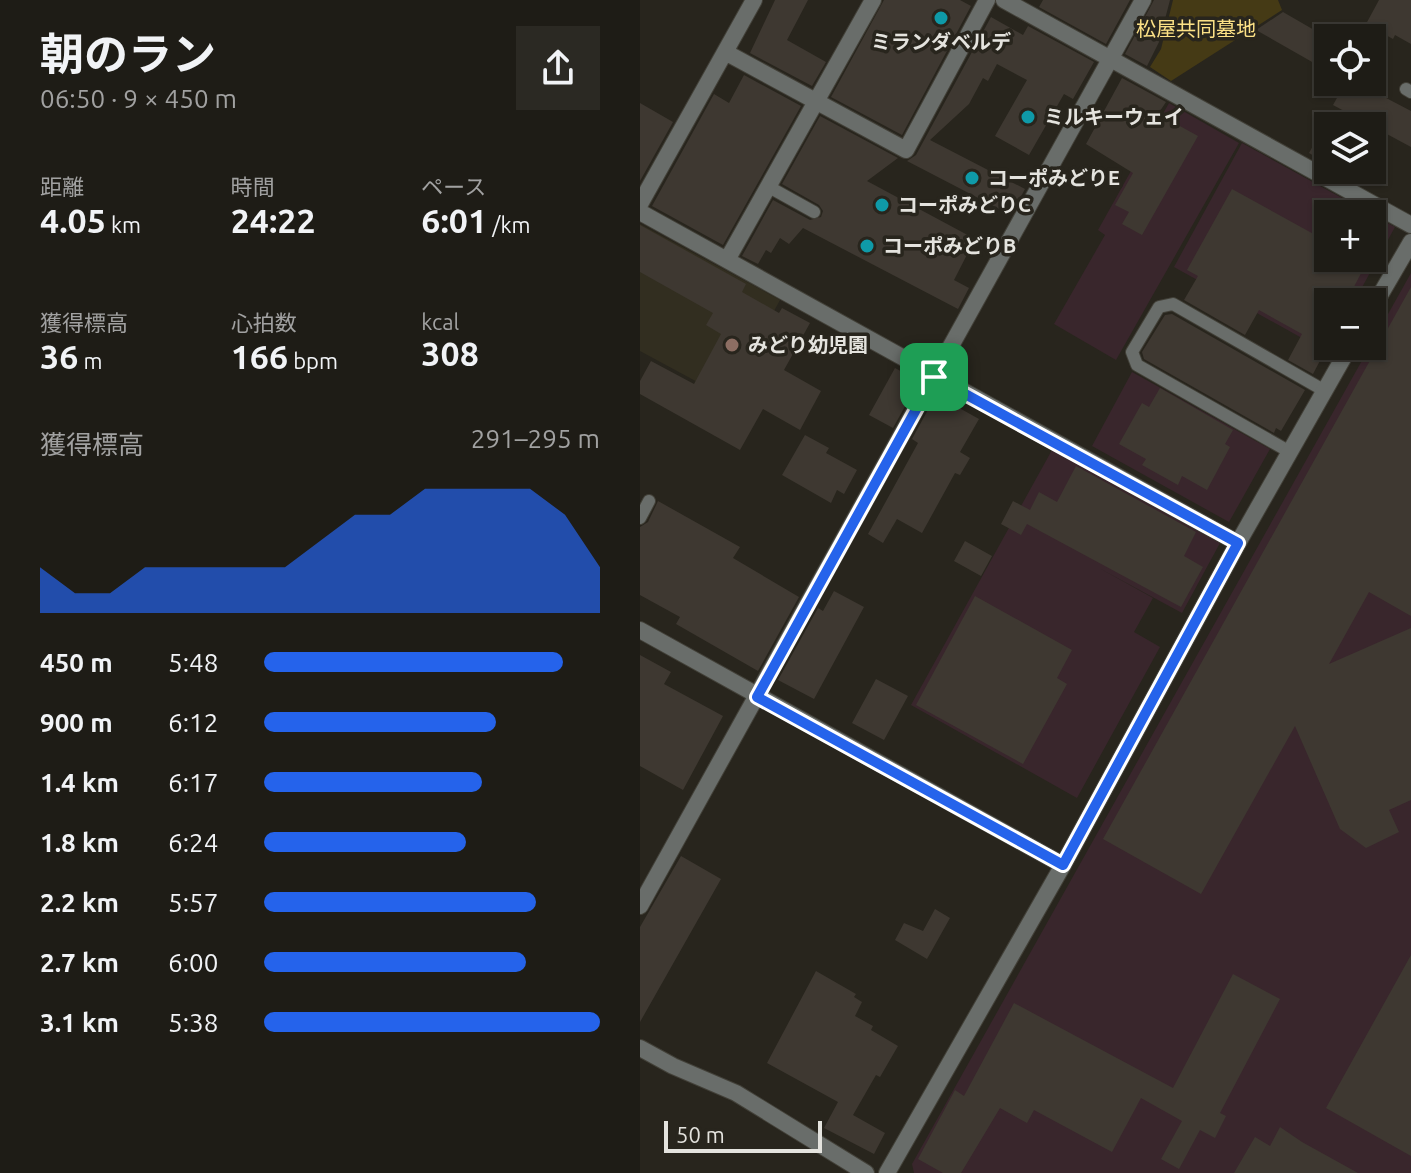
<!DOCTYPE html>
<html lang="ja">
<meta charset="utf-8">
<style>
:root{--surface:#1e1c16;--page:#2b2923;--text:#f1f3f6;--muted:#a1a1a1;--line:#3c3a35;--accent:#2563eb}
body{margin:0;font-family:Ubuntu,"Noto Sans JP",sans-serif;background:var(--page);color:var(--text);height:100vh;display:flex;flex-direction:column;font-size:30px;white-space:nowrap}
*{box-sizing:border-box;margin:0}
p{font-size:26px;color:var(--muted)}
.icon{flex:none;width:44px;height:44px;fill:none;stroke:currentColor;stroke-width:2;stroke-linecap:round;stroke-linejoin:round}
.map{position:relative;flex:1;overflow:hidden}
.sheet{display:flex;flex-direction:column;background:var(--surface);width:640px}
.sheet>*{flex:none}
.tools{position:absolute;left:674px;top:24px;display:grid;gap:16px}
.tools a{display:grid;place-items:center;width:72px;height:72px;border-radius:0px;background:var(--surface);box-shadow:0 2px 6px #0004,0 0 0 2px var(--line);font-size:40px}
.scale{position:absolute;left:24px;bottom:20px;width:158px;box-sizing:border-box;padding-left:8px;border:4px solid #e4e3de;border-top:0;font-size:22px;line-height:28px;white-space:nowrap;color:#e4e3de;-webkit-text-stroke:6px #28251d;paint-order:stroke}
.pin{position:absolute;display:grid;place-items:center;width:68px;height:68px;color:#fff;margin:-34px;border-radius:16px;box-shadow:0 4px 12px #0006}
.round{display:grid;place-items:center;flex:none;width:84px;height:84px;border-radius:0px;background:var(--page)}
.summary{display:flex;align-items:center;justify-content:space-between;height:136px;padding:0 40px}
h1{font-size:44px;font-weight:700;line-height:60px}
.figures{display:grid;grid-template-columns:repeat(3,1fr);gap:12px;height:136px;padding:8px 40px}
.figures div{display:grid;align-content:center}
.figures b{font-size:34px;font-weight:700}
.figures small{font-size:22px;font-weight:400}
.figures p{font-size:22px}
.chart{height:224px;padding:16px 40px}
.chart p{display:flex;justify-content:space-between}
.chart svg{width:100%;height:144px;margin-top:8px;fill:var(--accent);opacity:.7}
ul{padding:0 40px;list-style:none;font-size:26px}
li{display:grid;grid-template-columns:128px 96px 1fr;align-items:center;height:60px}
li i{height:20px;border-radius:10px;background:var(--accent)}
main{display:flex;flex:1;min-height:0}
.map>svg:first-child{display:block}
.built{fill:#322e20}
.industrial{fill:#39262c}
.green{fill:#453a15}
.building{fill:#3e3831}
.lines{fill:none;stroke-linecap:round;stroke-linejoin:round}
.service-casing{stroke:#424038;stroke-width:14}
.minor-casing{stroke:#424038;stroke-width:18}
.tertiary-casing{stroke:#424038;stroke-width:18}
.service{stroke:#696d6a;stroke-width:12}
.minor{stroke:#696d6a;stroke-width:16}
.tertiary{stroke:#696d6a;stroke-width:16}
.route-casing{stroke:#fff;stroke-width:16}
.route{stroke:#2563eb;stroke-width:10}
.culture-dot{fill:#0f9aa8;stroke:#28251d;stroke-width:3}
.education-dot{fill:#8d6e63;stroke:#28251d;stroke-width:3}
.labels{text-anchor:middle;stroke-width:7;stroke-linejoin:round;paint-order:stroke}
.park-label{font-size:20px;fill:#fce186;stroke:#28251d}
.poi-label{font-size:20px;font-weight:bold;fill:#e4e3de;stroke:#28251d;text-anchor:start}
</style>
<main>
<section class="sheet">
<div class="summary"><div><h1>朝のラン</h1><p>06:50 · 9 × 450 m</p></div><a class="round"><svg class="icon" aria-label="share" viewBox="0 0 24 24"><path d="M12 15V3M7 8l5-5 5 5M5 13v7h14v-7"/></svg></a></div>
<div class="figures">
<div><p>距離</p><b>4.05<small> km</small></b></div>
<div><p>時間</p><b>24:22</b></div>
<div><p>ペース</p><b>6:01<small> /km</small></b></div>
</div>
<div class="figures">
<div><p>獲得標高</p><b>36<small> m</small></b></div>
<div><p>心拍数</p><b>166<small> bpm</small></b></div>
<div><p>kcal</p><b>308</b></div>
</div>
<div class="chart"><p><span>獲得標高</span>291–295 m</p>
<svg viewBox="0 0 160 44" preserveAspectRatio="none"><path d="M0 44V30L10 38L20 38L30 30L40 30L50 30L60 30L70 30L80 22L90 14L100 14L110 6L120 6L130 6L140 6L150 14L160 30V44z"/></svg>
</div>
<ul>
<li><b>450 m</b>5:48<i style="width:89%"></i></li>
<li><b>900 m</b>6:12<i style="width:69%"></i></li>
<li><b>1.4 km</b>6:17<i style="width:65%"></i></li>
<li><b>1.8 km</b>6:24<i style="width:60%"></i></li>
<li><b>2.2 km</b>5:57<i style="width:81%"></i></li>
<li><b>2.7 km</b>6:00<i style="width:78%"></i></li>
<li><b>3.1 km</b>5:38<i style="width:100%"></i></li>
</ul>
</section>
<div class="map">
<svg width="771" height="1173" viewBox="0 0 771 1173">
<rect width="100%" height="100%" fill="#28251d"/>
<path class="built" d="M 0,224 L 140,300 L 87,398 L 0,351 Z"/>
<path class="industrial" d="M 529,103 L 599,143 L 476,360 L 414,324 L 465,235 L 458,230 Z
M 602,143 L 731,214 L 688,214 L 688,258 L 732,258 L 732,215 L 755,227 L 714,302 L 688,302 L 690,346 L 687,352 L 534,267 Z
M 771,273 L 771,1173 L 274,1173 L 272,1164 Z
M 492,372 L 630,449 L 589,522 L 452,446 Z
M 412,450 L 580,543 L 542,613 L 459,568 L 513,598 L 494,632 L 520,647 L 437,798 L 271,705 Z"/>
<path class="green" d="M 533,0 L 638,0 L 642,10 L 531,81 L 510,67 L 521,49 Z"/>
<path class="building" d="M 135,0 L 168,0 L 147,40 L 186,62 L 172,86 L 110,53 Z
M 244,0 L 320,0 L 331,6 L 262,135 L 191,97 Z
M 403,0 L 490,0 L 466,44 L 399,7 Z
M 514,0 L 530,0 L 519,42 L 507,66 L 485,54 Z
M 739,0 L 771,0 L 771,44 L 755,35 L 753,39 L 726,24 Z
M 643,12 L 688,38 L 688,71 L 616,30 Z
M 351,17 L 383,35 L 388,26 L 454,62 L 433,99 L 424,94 L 389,155 L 355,136 L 387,80 L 357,64 L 348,81 L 343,78 L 329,104 L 290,140 L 385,189 L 371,215 L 267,161 L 276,155 Z
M 104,75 L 161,106 L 83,245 L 12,206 L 74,94 L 89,103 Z
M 482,78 L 526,102 L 518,114 L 558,136 L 502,235 L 482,224 L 489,212 L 475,205 L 493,173 L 446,144 Z
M 706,82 L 732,82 L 729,89 L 771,111 L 771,147 L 693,105 Z
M 0,103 L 33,122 L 0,181 Z
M 180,116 L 258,158 L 227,181 L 335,239 L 314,280 L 329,288 L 318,309 L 163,228 L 149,244 L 140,238 L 131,253 L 126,250 L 118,264 L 102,256 L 133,200 L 170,220 L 181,217 L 183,211 L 179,205 L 142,184 Z
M 688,119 L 688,164 L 669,153 Z
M 592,189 L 688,242 L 688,258 L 729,258 L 706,302 L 688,302 L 688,335 L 679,351 L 684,353 L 673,374 L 648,360 L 662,334 L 619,310 L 605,335 L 544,300 L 558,276 L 547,270 Z
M 0,225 L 106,284 L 102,292 L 139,313 L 142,308 L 170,323 L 144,370 L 181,391 L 160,430 L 123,409 L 100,450 L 0,394 L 0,381 L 11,361 L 54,384 L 81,334 L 66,325 L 73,313 L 0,272 Z
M 771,287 L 771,616 L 729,592 L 689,664 L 771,628 L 771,800 L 749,810 L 759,832 L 726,848 L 700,829 L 655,726 L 561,894 L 463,839 Z
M 532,314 L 665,390 L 641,431 L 636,428 L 634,433 L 504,359 L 502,352 L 525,315 Z
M 255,368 L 279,381 L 253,428 L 229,415 Z
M 520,388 L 593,430 L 585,444 L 590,447 L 567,490 L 542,476 L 538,485 L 502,465 L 506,459 L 479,444 L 502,403 L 509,407 Z
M 296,395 L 339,419 L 320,452 L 330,458 L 320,475 L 315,473 L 282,533 L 257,519 L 243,543 L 228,534 L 278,443 L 272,439 Z
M 165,435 L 189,448 L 186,453 L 217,470 L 204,494 L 197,490 L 191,503 L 142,475 Z
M 436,466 L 556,532 L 544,556 L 563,567 L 541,607 L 387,524 L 381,535 L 361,524 L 373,501 L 390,510 L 399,492 L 417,502 Z
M 18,501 L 100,547 L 93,558 L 159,597 L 118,671 L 36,624 L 40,617 L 0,595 L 0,527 L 8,522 Z
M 325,541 L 352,556 L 341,576 L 314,561 Z
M 194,591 L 224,607 L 174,699 L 138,680 L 178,608 L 183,611 Z
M 335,596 L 432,650 L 417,678 L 427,684 L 383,764 L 276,705 Z
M 0,655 L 31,672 L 24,684 L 83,716 L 43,790 L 0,766 Z
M 236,679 L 268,696 L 244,740 L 212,723 Z
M 41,856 L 81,879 L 0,1022 L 0,927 Z
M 295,909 L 310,918 L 287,959 L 255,940 L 264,923 L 283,931 Z
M 771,955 L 771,1156 L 686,1108 Z
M 176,971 L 216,994 L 214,997 L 222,1002 L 215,1016 L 233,1026 L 231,1030 L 258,1046 L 240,1077 L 236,1075 L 213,1115 L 245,1133 L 234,1154 L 184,1128 L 198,1102 L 127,1063 Z
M 593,974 L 640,999 L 580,1113 L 586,1116 L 575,1138 L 560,1130 L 539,1169 L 521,1159 L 542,1121 L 501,1098 L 472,1152 L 394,1110 L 387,1123 L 360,1108 L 321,1173 L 303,1173 L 278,1159 L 315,1090 L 324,1096 L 374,1003 L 533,1088 Z
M 640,1127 L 662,1142 L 718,1173 L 594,1173 L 615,1137 L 630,1146 Z"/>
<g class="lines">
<defs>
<path id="service" d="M 766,89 L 771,92
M 129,187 L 174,212
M 650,452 L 497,365 L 492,352 L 519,307 L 533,304 L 685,391
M 0,518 L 9,501"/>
<path id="minor" d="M 364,0 L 771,225
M 85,52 L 266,150 L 347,0
M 0,204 L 114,0
M 0,212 L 598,543
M 87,260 L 233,0
M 0,630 L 423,865
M 0,906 L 503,0
M 0,1048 L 33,1066 L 96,1093 L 226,1173"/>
<path id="tertiary" d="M 732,309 L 771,242
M 247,1173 L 423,865 L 598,543 L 710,346"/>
</defs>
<use href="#service" class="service-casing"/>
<use href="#minor" class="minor-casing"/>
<use href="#tertiary" class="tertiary-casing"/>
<use href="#service" class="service"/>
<use href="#minor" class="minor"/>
<use href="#tertiary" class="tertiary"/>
</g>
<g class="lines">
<defs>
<path id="route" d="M 294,377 L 598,543 L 423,865 L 117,697 Z"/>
</defs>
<use href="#route" class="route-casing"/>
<use href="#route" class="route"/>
</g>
<g class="culture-dot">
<circle cx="301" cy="18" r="8"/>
<circle cx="388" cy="117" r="8"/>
<circle cx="332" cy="178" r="8"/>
<circle cx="242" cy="205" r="8"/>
<circle cx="227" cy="246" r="8"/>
</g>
<circle class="education-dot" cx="92" cy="345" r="8"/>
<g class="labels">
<g class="park-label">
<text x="556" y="36">松屋共同墓地</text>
</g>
<g class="poi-label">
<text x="301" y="49" text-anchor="middle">ミランダベルデ</text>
<text x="404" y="124">ミルキーウェイ</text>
<text x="348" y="185">コーポみどりE</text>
<text x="258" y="212">コーポみどりC</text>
<text x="243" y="253">コーポみどりB</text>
<text x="108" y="352">みどり幼児園</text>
</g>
</g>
</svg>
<div class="tools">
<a><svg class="icon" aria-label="locate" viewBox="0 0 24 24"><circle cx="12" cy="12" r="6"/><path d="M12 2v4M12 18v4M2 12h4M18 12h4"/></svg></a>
<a><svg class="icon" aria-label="layers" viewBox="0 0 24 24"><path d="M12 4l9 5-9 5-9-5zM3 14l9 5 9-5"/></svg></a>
<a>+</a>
<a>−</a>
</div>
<div class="scale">50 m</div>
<div class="pin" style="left:294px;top:377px;background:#1e9e55"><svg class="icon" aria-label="arrive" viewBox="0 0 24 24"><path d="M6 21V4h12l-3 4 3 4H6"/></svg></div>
</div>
</main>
